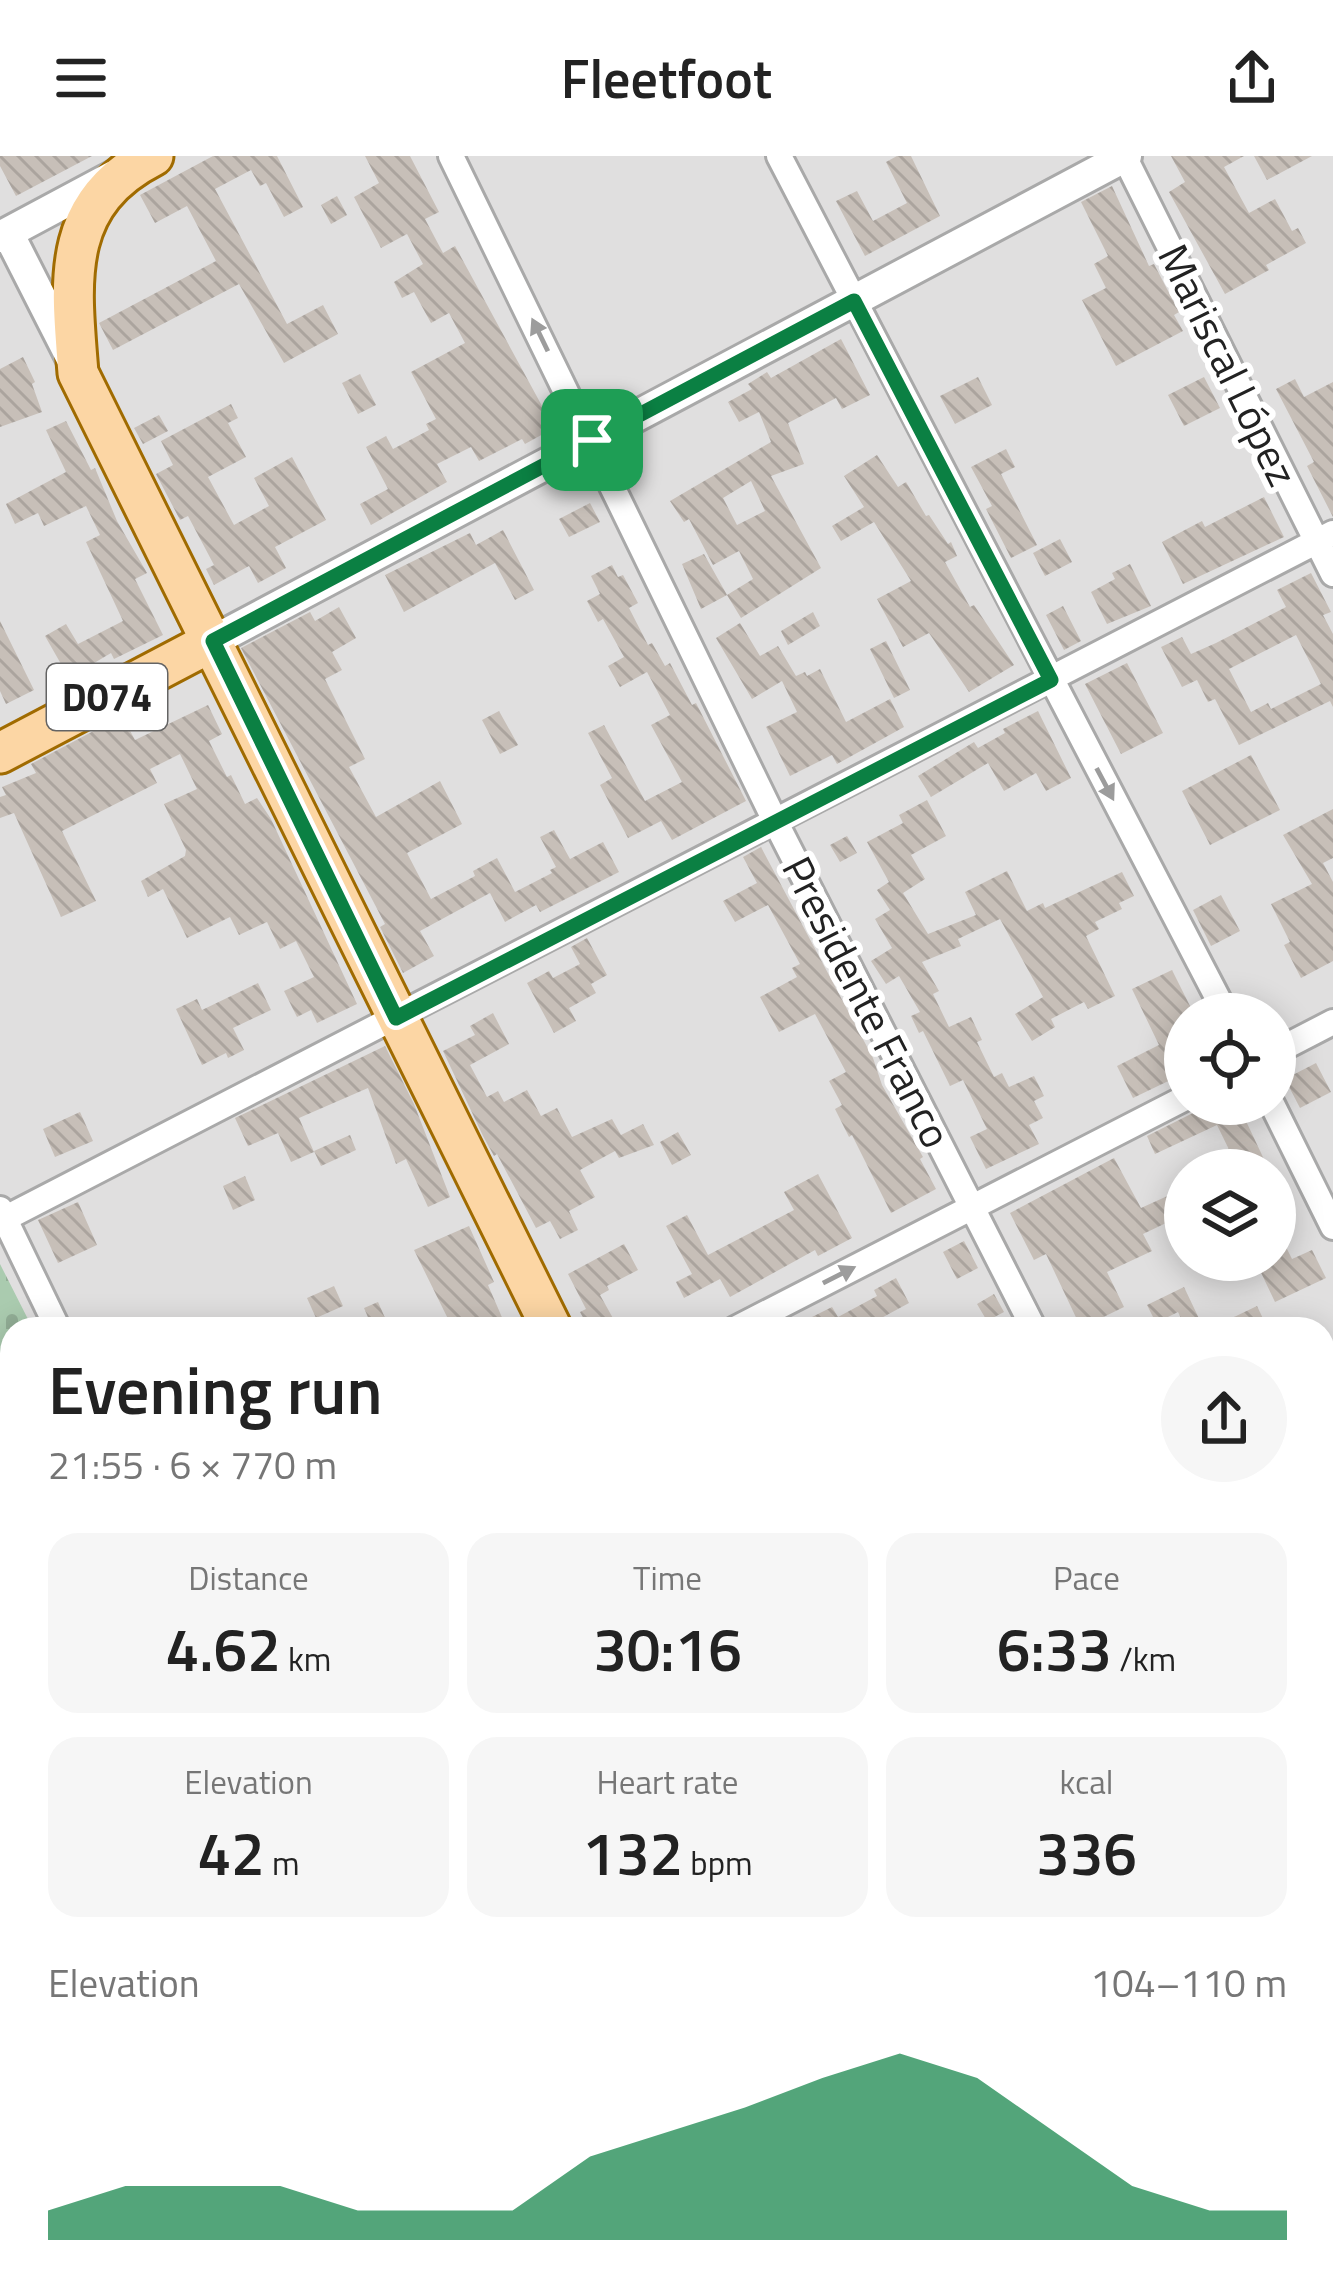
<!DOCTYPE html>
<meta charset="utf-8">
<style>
:root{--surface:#fff;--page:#f6f6f6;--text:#222;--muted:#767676;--accent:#0b8043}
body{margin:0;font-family:"Titillium Web",sans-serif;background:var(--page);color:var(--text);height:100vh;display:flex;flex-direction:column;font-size:45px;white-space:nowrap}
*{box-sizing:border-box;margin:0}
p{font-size:39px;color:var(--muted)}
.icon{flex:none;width:66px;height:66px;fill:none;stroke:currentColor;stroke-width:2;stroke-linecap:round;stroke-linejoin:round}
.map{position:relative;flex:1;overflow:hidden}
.sheet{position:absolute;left:0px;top:1161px;width:1335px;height:975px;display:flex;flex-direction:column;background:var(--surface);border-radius:36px 36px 0 0;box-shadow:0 6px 30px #0003}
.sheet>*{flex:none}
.tools{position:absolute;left:1164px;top:837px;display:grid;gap:24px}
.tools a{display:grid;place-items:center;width:132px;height:132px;border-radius:50%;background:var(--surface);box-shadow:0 6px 30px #0003;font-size:60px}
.pin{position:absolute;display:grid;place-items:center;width:102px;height:102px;color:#fff;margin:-51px;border-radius:24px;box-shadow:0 6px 18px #0006}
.round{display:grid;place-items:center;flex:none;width:126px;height:126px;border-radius:63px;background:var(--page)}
.headline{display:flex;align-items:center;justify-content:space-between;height:204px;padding:0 48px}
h1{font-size:66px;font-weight:600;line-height:90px}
.stats{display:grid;grid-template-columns:repeat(3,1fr);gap:18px;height:204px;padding:12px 48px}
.stats div{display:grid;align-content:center;border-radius:30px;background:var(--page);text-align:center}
.stats b{font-size:60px;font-weight:600}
.stats small{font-size:33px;font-weight:400}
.stats p{font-size:33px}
.chart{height:336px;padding:24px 48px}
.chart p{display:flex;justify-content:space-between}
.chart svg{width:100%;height:216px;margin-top:12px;fill:var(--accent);opacity:.7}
header{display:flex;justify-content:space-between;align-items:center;height:156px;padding:0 48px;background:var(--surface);font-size:54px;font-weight:600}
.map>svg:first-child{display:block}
.residential{fill:#e0dfdf;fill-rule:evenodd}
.education{fill:#ffffe5}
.cemetery{fill:url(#cemetery-stones)}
.park{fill:url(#park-dots)}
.water{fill:url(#water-waves)}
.building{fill:url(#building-back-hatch);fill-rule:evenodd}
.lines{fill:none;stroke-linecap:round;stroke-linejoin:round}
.service-casing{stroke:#a9a9a9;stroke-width:18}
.minor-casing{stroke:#a9a9a9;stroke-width:30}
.tertiary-casing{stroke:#a9a9a9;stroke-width:36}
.primary-casing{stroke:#a06b00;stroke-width:45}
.service{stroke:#fff;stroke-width:12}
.minor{stroke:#fff;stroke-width:24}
.tertiary{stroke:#fff;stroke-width:30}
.primary{stroke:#fcd6a4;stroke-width:39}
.oneway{fill:#9c9c9c}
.route-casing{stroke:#fff;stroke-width:24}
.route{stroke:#0b8043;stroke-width:15}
.labels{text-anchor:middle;stroke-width:12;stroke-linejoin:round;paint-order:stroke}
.shield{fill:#fff;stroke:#646464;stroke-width:3}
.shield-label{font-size:39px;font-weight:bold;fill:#222}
.street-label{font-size:42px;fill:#222;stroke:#fff}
</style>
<header><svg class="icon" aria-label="menu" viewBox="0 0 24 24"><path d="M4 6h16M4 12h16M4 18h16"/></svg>Fleetfoot<svg class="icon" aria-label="share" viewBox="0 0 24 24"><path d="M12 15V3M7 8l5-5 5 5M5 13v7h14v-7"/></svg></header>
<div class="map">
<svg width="1333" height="2135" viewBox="0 0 1333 2135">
<defs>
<pattern id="cemetery-stones" width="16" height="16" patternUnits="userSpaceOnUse" patternTransform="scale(3)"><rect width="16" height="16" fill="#aacbaf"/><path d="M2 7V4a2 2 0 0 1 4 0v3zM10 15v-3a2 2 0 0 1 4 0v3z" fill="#92ae96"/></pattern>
<pattern id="park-dots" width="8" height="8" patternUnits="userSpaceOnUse" patternTransform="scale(3)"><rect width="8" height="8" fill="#c8facc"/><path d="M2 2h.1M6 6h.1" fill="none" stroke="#acd6af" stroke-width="1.8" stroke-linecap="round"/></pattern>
<pattern id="water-waves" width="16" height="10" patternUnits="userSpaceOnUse" patternTransform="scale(3)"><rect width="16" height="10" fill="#aad3df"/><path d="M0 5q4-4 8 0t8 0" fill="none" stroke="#92b5bf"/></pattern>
<pattern id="building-back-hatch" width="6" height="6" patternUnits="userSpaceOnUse" patternTransform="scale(3)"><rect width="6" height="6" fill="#c7bfb8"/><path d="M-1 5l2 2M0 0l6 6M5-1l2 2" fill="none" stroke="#aba49e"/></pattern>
</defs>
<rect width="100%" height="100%" fill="#f2efe9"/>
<path class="residential" d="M 0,0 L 1333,0 L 1333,2135 L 0,2135 ZM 1185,858 L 1275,858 L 1275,948 L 1185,948 ZM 1185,1014 L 1275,1014 L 1275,1104 L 1185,1104 ZM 12,1173 L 1323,1173 L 1323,2124 L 12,2124 Z"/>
<path class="education" d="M 1069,2124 L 1314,2124 L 1320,2135 L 1075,2135 Z"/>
<path class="cemetery" d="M 0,1108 L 33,1173 L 12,1173 L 12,1706 L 0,1712 Z"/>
<path class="park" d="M 1333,1600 L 1333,2135 L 1324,2135 L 1318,2124 L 1323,2124 L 1323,1605 Z"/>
<path class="water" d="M 1333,1698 L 1333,2071 L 1323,2061 L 1323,1710 Z"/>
<path class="building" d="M 0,0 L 92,0 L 16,40 L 0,10 Z
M 213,0 L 277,0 L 303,51 L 284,61 L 266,27 L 260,30 L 251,14 L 215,33 L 287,168 L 323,149 L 338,178 L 284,207 L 239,128 L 113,194 L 99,167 L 216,105 L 187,50 L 155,67 L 140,39 Z
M 365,0 L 410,0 L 439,56 L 425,63 L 443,97 L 455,90 L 554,272 L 525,288 L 522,283 L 479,305 L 471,291 L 437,308 L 447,326 L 371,369 L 360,348 L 388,333 L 366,291 L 386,280 L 393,293 L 429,274 L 426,268 L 436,263 L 411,216 L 465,187 L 449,157 L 431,167 L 414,136 L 402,142 L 394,126 L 423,108 L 407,78 L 381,92 L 354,41 L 379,27 Z
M 897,0 L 911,0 L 940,60 L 865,100 L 836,45 L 857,35 L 873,65 L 907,47 L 886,6 Z
M 1171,0 L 1244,0 L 1224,11 L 1249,57 L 1275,43 L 1292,75 L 1298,72 L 1306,87 L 1266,109 L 1269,114 L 1225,138 L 1169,36 L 1185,26 Z
M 1254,0 L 1312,0 L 1267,24 Z
M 1112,30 L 1149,110 L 1154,108 L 1179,156 L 1174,159 L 1183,175 L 1116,210 L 1082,144 L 1106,132 L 1094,108 L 1108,100 L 1081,46 Z
M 337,40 L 347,59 L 331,68 L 321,49 Z
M 841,183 L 870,239 L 842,253 L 836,242 L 788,267 L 804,308 L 771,320 L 821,412 L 741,462 L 727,439 L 753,423 L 739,395 L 713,409 L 689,363 L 684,366 L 670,345 L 771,286 L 759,256 L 739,266 L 728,246 L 752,233 L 748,228 L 767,216 L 771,222 ZM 751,325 L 765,355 L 737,369 L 723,342 Z
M 23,201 L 35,226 L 32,228 L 42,256 L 0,271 L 0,213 Z
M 360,218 L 376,249 L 358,258 L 342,227 Z
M 978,221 L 992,249 L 955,268 L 940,240 Z
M 1204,221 L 1220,252 L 1184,270 L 1168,239 Z
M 1295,223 L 1304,241 L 1333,226 L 1333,361 L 1307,310 L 1314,306 L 1276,233 Z
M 231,248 L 238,262 L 228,267 L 246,301 L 208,321 L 234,369 L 269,350 L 254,322 L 292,301 L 326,364 L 275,391 L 286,412 L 258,427 L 249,410 L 214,429 L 206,413 L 214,409 L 188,360 L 180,364 L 156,318 L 173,309 L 161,285 Z
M 159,259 L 168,275 L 143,288 L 134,272 Z
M 66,265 L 91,314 L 95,312 L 117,365 L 147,417 L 135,423 L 163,479 L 114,503 L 111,497 L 69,522 L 45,480 L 66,468 L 78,488 L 123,465 L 86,386 L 100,379 L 86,350 L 44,370 L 38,357 L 15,368 L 6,348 L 66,316 L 46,274 Z
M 1006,293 L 1015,311 L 1001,318 L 1037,389 L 1011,402 L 986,353 L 992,350 L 971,311 Z
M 877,299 L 898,331 L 906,326 L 926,360 L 929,359 L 948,388 L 951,386 L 957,400 L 945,406 L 970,451 L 974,449 L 1014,509 L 969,536 L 929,477 L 903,491 L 877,443 L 911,425 L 874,366 L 841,385 L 832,370 L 864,351 L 844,320 Z
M 1264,341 L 1284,381 L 1183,428 L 1162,386 L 1202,365 L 1205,371 Z
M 590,347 L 600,366 L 569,381 L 559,363 Z
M 503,374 L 534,434 L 515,444 L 495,407 L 404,456 L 385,419 L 470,377 L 476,389 Z
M 1060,383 L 1072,406 L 1045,420 L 1033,397 Z
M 704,398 L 727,439 L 701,453 L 682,408 Z
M 1130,408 L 1151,450 L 1107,468 L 1091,436 L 1115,423 L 1112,417 Z
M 612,409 L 618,421 L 623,419 L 638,447 L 629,452 L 648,489 L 652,487 L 665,510 L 670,507 L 692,549 L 696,547 L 746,645 L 672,684 L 661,665 L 628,682 L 600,629 L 612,622 L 588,577 L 604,569 L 645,645 L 682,626 L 651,569 L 670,559 L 647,516 L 620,531 L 608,510 L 624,501 L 603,463 L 598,466 L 587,445 L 600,438 L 591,420 Z
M 1311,417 L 1331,456 L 1323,459 L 1333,478 L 1333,551 L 1330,545 L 1239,589 L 1215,543 L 1208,546 L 1197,524 L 1182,531 L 1161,491 L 1182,481 L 1191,498 L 1216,487 L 1286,451 L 1277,434 ZM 1296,479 L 1321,528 L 1271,553 L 1268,547 L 1251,556 L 1229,513 Z
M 1063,450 L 1081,485 L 1064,494 L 1046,459 Z
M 339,451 L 356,482 L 332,496 L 342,514 L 325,523 L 365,603 L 349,611 L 376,661 L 440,625 L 462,668 L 407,697 L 431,743 L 475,720 L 473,715 L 497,702 L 515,736 L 552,717 L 550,714 L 556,711 L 540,681 L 554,674 L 570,703 L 603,686 L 619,716 L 540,756 L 536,749 L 505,766 L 490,737 L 420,775 L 434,800 L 403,817 L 380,771 L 385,768 L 241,492 L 310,456 L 315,465 Z
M 813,456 L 820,470 L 788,489 L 781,475 Z
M 0,465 L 34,534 L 6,548 L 0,535 Z
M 740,467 L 760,500 L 778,490 L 796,520 L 805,516 L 807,520 L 820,513 L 846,566 L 890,543 L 904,571 L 837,608 L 832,599 L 790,620 L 766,571 L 797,556 L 782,525 L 752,543 L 716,482 Z
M 886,485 L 910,534 L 894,542 L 870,493 Z
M 1127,507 L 1163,577 L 1121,598 L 1085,528 Z
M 208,549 L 222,578 L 209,585 L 227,621 L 231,619 L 245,648 L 257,642 L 271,663 L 357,848 L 317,867 L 311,854 L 297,861 L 284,835 L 314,821 L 296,785 L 280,793 L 267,766 L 239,779 L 230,761 L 187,782 L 163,733 L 148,741 L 141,725 L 185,700 L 186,694 L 164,648 L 197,633 L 180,598 L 150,613 L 157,627 L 62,675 L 96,745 L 61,761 L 14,657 L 0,662 L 0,641 L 6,639 L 2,631 L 36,617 L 31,608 L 122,560 L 135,584 Z
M 499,555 L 518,589 L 500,598 L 482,564 Z
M 1038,555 L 1071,622 L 1046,635 L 1036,617 L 1004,635 L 988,607 L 931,641 L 918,620 L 974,586 L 978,592 L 1005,577 L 1003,573 Z
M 1251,599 L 1280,654 L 1210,689 L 1182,635 Z
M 927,644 L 946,680 L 911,699 L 925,723 L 903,737 L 928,778 L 976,759 L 965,736 L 1007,715 L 1027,755 L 1043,747 L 1045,752 L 1122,716 L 1134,740 L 1119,747 L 1122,753 L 1095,766 L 1099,773 L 1086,780 L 1115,840 L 1088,853 L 1084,846 L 1051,863 L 1055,871 L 1032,885 L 1015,858 L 1043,841 L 1000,763 L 958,783 L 961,790 L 922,806 L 939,835 L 933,838 L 949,871 L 971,861 L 982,884 L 977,886 L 994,921 L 1002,917 L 1009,931 L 1034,920 L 1044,940 L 1034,945 L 1043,962 L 1029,969 L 1039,988 L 986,1013 L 970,981 L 987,973 L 963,924 L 950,930 L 923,875 L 919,877 L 911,860 L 920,856 L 899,820 L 886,828 L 871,805 L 892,792 L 875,763 L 890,754 L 877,734 L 889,726 L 867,686 L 903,667 L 899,659 Z
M 1333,653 L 1333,702 L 1323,707 L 1333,726 L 1333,805 L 1301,822 L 1284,789 L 1290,786 L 1271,748 L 1312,728 L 1283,679 Z
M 847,680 L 857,697 L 840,706 L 830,689 Z
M 761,691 L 873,902 L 882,929 L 923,1001 L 920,1003 L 936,1033 L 891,1057 L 852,979 L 849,981 L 835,953 L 842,949 L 829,925 L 846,916 L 815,858 L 779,876 L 760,841 L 797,821 L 792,812 L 800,808 L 768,749 L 735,766 L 723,745 L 757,727 L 743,701 Z
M 1221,739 L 1240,775 L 1211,790 L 1193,754 Z
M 587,782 L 607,819 L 591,828 L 596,837 L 569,852 L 576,865 L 554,877 L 527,827 L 549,815 L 553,822 L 580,808 L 571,791 Z
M 1172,814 L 1194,858 L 1185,858 L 1185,917 L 1133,942 L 1117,910 L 1159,889 L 1132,833 Z
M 258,827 L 271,854 L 233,872 L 244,894 L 228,902 L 226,897 L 202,909 L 176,853 L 197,843 L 202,854 Z
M 493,857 L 509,888 L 470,909 L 487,941 L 498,935 L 504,946 L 527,934 L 541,960 L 557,952 L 572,981 L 612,963 L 621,979 L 643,968 L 654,989 L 619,1002 L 615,995 L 580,1014 L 595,1041 L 569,1055 L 578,1074 L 560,1083 L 550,1065 L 536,1072 L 497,998 L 494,1000 L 483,980 L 443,895 L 475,879 L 470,870 Z
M 385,890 L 414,948 L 450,1041 L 428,1051 L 406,1003 L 396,1008 L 368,932 L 299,962 L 314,996 L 291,1006 L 278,977 L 248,990 L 235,962 Z
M 1316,907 L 1331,936 L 1300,952 L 1285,923 Z
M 1200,948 L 1238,948 L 1269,1014 L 1239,1014 L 1217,969 L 1155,998 L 1147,980 L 1193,957 Z
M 80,956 L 93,985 L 55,1001 L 43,973 Z
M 678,976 L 691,999 L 672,1009 L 660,986 Z
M 350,979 L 356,994 L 321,1010 L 314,995 Z
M 1114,1002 L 1141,1052 L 1185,1032 L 1185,1058 L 1143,1078 L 1152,1095 L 1107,1116 L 1124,1151 L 1081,1172 L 1046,1098 L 1034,1104 L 1010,1057 Z
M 818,1018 L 852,1082 L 818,1100 L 815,1094 L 730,1141 L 720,1123 L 684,1142 L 676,1126 L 692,1118 L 666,1070 L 687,1059 L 708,1099 L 794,1054 L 784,1036 Z
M 245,1020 L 255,1044 L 233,1054 L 223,1030 Z
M 78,1046 L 97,1089 L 58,1107 L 38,1064 Z
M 1275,1069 L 1292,1103 L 1312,1094 L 1326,1122 L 1275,1146 L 1255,1104 L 1275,1104 Z
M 469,1070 L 494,1126 L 488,1129 L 507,1173 L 453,1173 L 414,1094 Z
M 964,1085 L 978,1112 L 957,1123 L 943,1096 Z
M 624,1088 L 638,1114 L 607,1130 L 609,1134 L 600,1139 L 619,1173 L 589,1173 L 580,1156 L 586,1153 L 568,1118 Z
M 896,1122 L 909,1147 L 874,1166 L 878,1173 L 815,1173 L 810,1162 L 832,1151 L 838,1161 L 877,1140 L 874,1134 Z
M 334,1130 L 343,1150 L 316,1162 L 307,1142 Z
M 1184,1131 L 1204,1173 L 1186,1173 L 1178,1156 L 1156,1167 L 1147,1149 Z
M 994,1138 L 1004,1156 L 987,1165 L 977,1148 Z
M 378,1146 L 390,1173 L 373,1173 L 364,1152 Z
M 1257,1150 L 1268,1173 L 1209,1173 Z"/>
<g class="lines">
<defs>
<path id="service" d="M 919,2124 L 925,2135"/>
<path id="minor" d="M 451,0 L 776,667 L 1034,1173
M 779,0 L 1226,858
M 1124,0 L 1333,418
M 1275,896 L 1333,866
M 1272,948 L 1333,1071
M 0,1053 L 58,1173
M 0,1065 L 1333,377
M 735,1173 L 1185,942
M 1323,1218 L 1333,1213
M 1323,1566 L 1333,1561
M 0,1888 L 12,1882
M 533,2124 L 539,2135
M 230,2135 L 249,2124
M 880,2135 L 902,2124"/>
<path id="tertiary" d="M 8,77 L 73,205
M 0,81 L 114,20
M 213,485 L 1126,0"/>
<path id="primary" d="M 153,0 C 59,48 71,127 78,217 L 552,1173
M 0,597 L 213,485
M 1024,2124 L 1029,2135"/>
</defs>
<use href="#service" class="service-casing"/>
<use href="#minor" class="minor-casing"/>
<use href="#tertiary" class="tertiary-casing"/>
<use href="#primary" class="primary-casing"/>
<use href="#service" class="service"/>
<use href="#minor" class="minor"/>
<use href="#tertiary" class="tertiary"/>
<use href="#primary" class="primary"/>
</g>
<defs><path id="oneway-solid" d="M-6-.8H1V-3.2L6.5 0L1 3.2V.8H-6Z" transform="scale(3)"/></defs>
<g class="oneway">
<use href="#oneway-solid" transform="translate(540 179) rotate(-116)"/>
<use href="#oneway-solid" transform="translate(1105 628) rotate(62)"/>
<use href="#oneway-solid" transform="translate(839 1119) rotate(-27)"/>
</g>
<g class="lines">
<defs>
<path id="route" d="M 854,145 L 1051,524 L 396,862 L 213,485 Z"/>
</defs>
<use href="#route" class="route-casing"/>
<use href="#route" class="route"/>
</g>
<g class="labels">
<rect class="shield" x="47" y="508" width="120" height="66" rx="9"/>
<g class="shield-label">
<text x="107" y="555">D074</text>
</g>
<g class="street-label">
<text transform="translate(1228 209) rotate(64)" y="15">Mariscal López</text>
<text transform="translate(867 846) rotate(63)" y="15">Presidente Franco</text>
</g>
</g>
</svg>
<div class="tools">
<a><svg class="icon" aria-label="locate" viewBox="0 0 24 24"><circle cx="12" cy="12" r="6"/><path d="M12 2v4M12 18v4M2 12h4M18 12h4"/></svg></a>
<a><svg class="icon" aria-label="layers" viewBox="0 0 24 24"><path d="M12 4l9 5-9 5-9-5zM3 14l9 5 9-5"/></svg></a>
</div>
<div class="pin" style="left:592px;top:284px;background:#1e9e55"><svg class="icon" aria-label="arrive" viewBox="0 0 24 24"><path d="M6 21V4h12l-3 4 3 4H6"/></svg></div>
<section class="sheet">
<div class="headline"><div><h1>Evening run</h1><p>21:55 · 6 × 770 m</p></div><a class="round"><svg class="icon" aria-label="share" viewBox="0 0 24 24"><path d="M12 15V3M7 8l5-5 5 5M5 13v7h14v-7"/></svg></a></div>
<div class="stats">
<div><p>Distance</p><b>4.62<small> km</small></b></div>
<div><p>Time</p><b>30:16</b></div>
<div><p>Pace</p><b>6:33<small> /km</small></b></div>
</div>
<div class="stats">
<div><p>Elevation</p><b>42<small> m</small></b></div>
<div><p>Heart rate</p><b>132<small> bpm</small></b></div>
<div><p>kcal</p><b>336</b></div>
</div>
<div class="chart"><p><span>Elevation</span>104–110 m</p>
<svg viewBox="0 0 160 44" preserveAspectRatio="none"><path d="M0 44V38L10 33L20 33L30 33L40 38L50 38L60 38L70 27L80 22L90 17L100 11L110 6L120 11L130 22L140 33L150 38L160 38V44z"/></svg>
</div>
</section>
</div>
